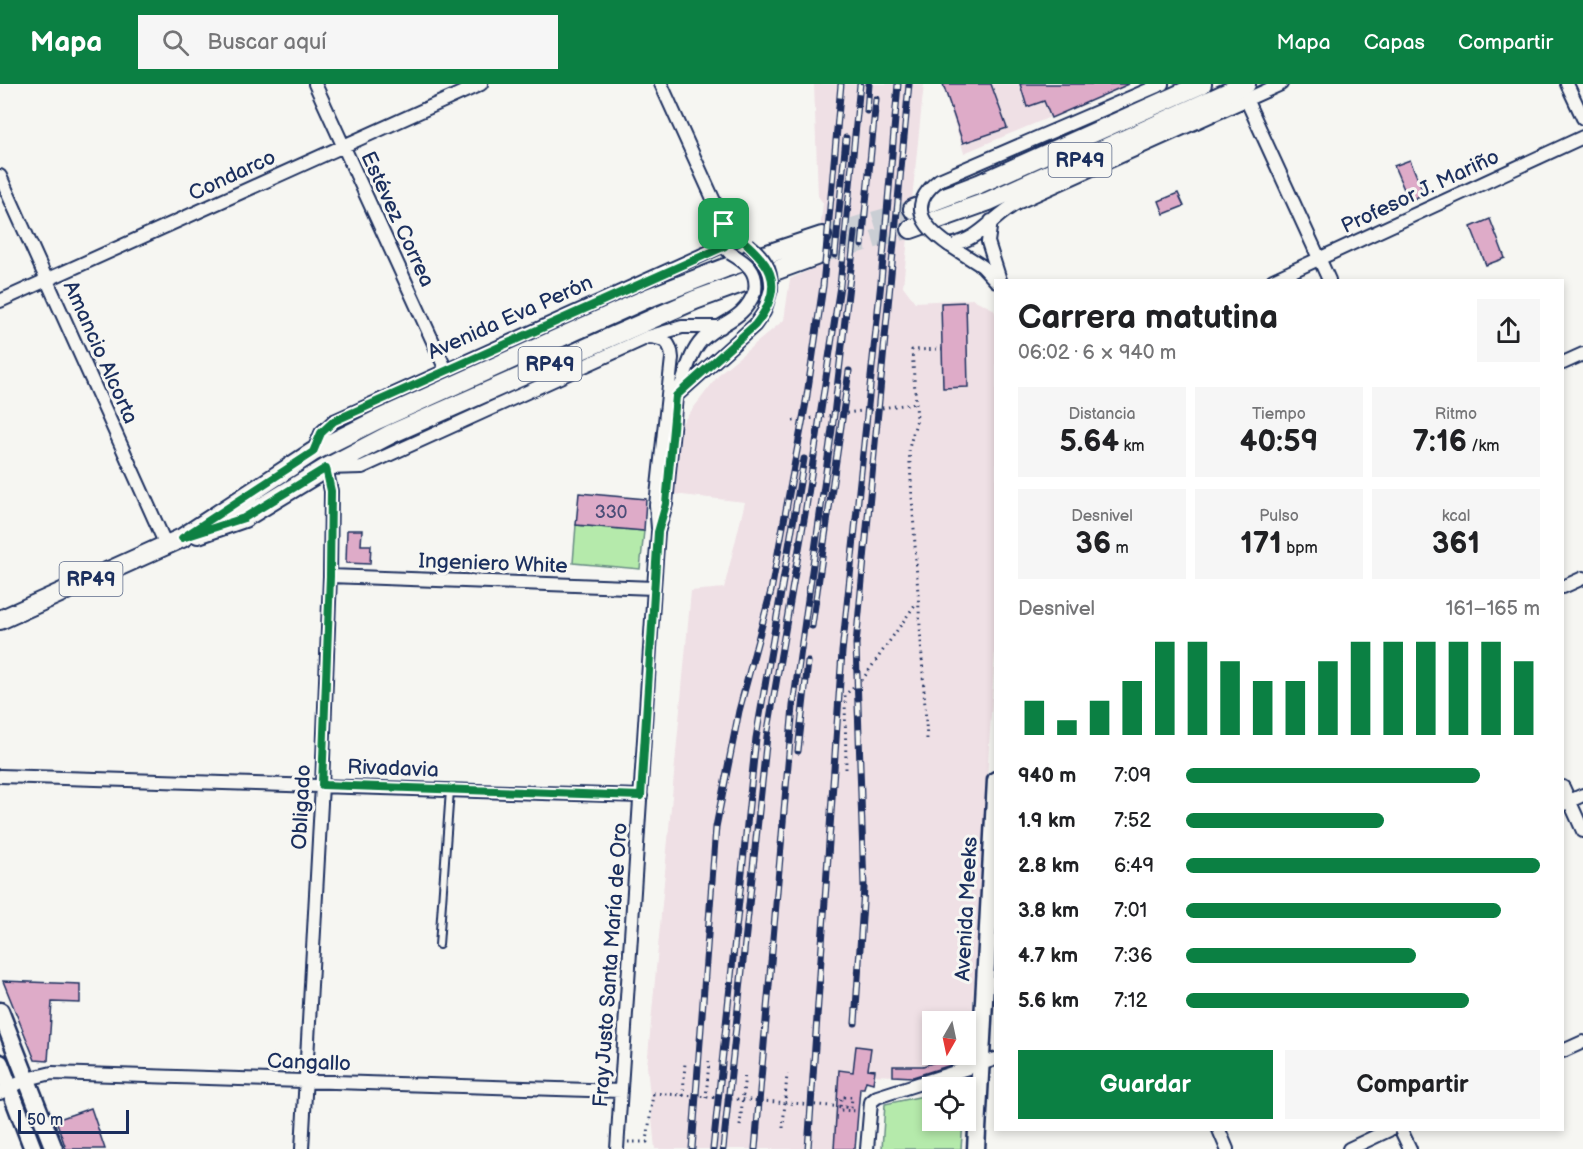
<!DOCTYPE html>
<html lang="es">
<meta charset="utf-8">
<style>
:root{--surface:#fff;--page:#f6f6f6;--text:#202124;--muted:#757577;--accent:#0b8043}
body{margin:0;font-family:"Balsamiq Sans",sans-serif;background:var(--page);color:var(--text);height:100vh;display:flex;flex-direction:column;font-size:22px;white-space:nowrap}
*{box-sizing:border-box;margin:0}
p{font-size:20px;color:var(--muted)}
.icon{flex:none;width:33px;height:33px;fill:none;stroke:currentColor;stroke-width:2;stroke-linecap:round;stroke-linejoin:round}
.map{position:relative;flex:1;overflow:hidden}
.panel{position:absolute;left:994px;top:195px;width:570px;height:852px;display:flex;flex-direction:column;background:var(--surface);border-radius:0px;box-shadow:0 3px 9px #0003}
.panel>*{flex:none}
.needle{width:39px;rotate:189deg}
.tools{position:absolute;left:922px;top:927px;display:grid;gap:12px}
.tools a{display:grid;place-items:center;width:54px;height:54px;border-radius:0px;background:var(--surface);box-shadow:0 3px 9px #0003;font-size:30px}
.scale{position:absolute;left:18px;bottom:15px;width:111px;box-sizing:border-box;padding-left:6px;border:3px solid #1b2f5e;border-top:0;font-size:16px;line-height:21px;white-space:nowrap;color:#1b2f5e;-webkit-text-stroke:4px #f6f6f2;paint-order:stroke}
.pin{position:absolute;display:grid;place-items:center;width:51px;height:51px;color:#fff;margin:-26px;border-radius:12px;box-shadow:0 3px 9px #0006}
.round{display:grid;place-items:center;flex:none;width:63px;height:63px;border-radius:0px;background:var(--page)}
.summary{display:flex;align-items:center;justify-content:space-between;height:102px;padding:0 24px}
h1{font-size:33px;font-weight:600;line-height:45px}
.metrics{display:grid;grid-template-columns:repeat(3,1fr);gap:9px;height:102px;padding:6px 24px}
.metrics div{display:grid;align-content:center;border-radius:0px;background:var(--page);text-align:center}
.metrics b{font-size:30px;font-weight:600}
.metrics small{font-size:16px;font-weight:400}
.metrics p{font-size:16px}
.chart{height:168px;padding:12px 24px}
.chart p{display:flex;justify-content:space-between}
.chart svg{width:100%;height:108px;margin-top:6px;stroke:var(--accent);stroke-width:6}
.action{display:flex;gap:12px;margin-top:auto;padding:12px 24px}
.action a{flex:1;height:69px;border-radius:0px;background:var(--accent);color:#fff;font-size:24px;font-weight:600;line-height:69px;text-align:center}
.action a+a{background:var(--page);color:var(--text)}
ul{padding:0 24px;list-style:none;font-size:20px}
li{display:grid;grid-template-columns:96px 72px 1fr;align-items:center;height:45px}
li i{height:15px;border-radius:8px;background:var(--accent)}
header{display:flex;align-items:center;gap:36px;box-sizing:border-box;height:84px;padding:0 30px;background:var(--accent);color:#fff}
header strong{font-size:28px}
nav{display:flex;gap:33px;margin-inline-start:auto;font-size:21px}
.search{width:420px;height:54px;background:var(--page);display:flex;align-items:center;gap:15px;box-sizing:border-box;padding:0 21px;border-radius:0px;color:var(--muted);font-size:22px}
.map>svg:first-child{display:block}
.built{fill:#efe0e5}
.green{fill:#b5eaab;stroke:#688c84;stroke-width:1.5}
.building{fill:#deabc8;stroke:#1b2f5e;stroke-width:1.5}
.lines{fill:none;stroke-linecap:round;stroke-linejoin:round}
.primary-tunnel{stroke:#caced4;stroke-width:18;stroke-dasharray:18 9;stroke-linecap:butt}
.lane-casing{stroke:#1b2f5e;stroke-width:10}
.street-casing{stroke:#1b2f5e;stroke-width:16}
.secondary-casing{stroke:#1b2f5e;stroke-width:21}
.primary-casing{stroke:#1b2f5e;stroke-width:22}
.path{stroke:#1b2f5e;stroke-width:3;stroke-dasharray:1.5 4.5;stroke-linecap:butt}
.lane{stroke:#f6f6f2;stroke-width:6}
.street{stroke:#f6f6f2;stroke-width:12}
.secondary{stroke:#f6f6f2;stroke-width:16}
.primary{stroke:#f6f6f2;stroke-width:18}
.rail-casing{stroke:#1b2f5e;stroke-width:7}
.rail{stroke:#f6f6f2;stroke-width:4.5;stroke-dasharray:14;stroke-linecap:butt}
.street-bridge-casing{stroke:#1b2f5e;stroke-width:16;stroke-linecap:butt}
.path-bridge{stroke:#1b2f5e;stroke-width:3;stroke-dasharray:1.5 4.5;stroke-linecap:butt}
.street-bridge{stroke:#f6f6f2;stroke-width:12}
.route-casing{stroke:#fff;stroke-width:12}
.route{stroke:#0b8043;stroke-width:8}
.labels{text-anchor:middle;stroke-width:6;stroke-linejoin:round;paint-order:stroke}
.number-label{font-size:18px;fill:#4c4e78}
.shield{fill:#f6f6f2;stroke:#5d6b8a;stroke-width:1.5}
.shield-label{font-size:20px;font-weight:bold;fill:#1b2f5e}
.street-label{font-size:21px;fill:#1b2f5e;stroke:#f6f6f2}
</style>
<header>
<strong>Mapa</strong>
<div class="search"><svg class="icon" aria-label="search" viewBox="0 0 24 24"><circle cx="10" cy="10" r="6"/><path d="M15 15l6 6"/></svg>Buscar aquí</div>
<nav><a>Mapa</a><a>Capas</a><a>Compartir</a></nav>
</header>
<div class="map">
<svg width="1583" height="1065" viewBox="0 0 1583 1065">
<rect width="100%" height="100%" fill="#f6f6f2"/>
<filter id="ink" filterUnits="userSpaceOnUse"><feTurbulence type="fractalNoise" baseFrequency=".0167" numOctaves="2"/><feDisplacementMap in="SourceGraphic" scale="12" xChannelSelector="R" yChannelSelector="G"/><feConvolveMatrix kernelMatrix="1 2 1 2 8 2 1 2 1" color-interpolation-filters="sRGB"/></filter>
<g filter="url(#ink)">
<path class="built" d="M 814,0 L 924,0 L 903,202 L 915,218 L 973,215 L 993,225 L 996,230 L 996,550 L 970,967 L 966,969 L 966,938 L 933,938 L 933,970 L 960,971 L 923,982 L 896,982 L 896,992 L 874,991 L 868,985 L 871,964 L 856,962 L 853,988 L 839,987 L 834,1065 L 655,1065 L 647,982 L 691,507 L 724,504 L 745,418 L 673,410 L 682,339 L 721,288 L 784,236 L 790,195 L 816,183 L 823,119 L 818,112 Z
M 942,0 L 1129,0 L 964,69 Z"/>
<path class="green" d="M 576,441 L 644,447 L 640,485 L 573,479 Z
M 933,1010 L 933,1036 L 963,1037 L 961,1065 L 882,1065 L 885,1020 Z"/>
<path class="building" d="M 943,0 L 991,0 L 1007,44 L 963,59 Z
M 1020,0 L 1129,0 L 1051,34 L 1044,17 L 1027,23 Z
M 1410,76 L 1424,110 L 1409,117 L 1394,82 Z
M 1178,109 L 1184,122 L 1164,130 L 1159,117 Z
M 1490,135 L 1505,174 L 1486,181 L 1471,143 Z
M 966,218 L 968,303 L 943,304 L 941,219 Z
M 579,409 L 646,415 L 644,447 L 576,441 Z
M 347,446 L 362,446 L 361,461 L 371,461 L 370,480 L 346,479 Z
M 3,897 L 80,900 L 80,919 L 52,918 L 48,977 L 35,976 Z
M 856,962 L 871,964 L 868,985 L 875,986 L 873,999 L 866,997 L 864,1004 L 860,1004 L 855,1065 L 834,1065 L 839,986 L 853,988 Z
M 951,973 L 954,980 L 913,993 L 893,992 L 893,982 L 923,982 Z
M 91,1024 L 105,1065 L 66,1065 L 56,1036 Z"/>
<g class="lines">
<path class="primary-tunnel" d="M 822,152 L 913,125
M 821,170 L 911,145"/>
<defs>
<path id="lane" d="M 439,861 L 450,706"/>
<path id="street" d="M 315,0 L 446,286
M 661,0 L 724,139 L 725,162 L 728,167
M 1567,0 L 1583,34
M 1246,15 L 1329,196
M 0,92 L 166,461
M 939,96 L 1162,0
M 991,137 L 988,158 L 1000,196
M 949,161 C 981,156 991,133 1019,118 L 1281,0
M 949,161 L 982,182 L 996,197
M 1273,196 L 1583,53
M 0,217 L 481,0
M 649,253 C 664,254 671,258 672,274 L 656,421 L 658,444
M 1563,279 L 1583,270
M 674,314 C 685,302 686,273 702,256 C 722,236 743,238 755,207
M 313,368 L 321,349 L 334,337 L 740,154
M 330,492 L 654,504
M 1563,503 L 1583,494
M 0,692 L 641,712
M 1563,703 L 1583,747
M 1563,720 L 1583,711
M 1563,967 L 1583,958
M 0,1009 L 27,995 L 52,989 L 621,1007
M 1219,1046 L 1227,1065
M 1401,1046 L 1410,1065
M 302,1065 L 322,701 L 330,492 L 331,407 L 326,384 L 362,383 L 648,253 L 682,243 L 721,243
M 617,1065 L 654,504 L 658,448 L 666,420 L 676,312 L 755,241 L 764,228 L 771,205
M 867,1065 L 871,1018 L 877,1013 L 996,975
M 1349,1065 L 1389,1046"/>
<path id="secondary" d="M 0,927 L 54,1065
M 0,979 L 33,1065
M 976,1065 L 996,696"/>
<path id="primary" d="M 913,125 L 979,100 L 1202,0
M 911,145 L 989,117 L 1246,0
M 198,450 L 244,434 L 326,384 L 391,350 L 695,216 L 821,170
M 0,536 L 182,454 L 313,368 L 377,336 L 648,214 L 725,184 L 822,152"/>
</defs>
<use href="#lane" class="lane-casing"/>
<use href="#street" class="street-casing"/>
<use href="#secondary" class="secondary-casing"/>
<use href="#primary" class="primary-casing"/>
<path class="path" d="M 793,337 L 916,319
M 927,655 L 909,364 L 917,335 L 912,266 L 942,265
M 846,685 L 845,611 L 865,592 L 917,518
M 683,1012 L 685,978
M 706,1014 L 709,977
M 845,1023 L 851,1024 L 852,1013 L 841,1013 L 840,1026 L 858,1027
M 740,1042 L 745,989
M 783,1044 L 787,990
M 628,1058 L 647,1058 L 653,1009"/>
<use href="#lane" class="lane"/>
<use href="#street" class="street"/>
<use href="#secondary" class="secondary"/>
<use href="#primary" class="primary"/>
<defs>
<path id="rail" d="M 867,27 L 869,0
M 862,161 L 876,15
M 835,171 L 846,54
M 812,542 L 849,287
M 798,667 L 808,578
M 855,939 L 864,804 L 856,560 L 909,0
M 692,1065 L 716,743 L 739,627 L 771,507 L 806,318 L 823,202 L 841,0
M 713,1065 L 756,654 L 804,375
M 723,1065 L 767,652 L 805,430 L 840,202 L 860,0
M 755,1065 L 793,622 L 834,331 L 855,149
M 808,1065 L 842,568 L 881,198 L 898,0"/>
</defs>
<use href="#rail" class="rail-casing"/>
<use href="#rail" class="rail"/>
<defs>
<path id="street-bridge" d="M 939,96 C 907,121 922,142 949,161
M 748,160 C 764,173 772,185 771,205
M 730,169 C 747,179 758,187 755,207"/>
</defs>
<use href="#street-bridge" class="street-bridge-casing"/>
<path class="path-bridge" d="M 653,1009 L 845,1023"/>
<use href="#street-bridge" class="street-bridge"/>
</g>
</g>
<g class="lines" filter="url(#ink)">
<defs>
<path id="route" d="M 724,140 C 758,171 795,191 755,241 L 676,312 L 666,420 L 658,448 L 641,712 L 322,701 L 330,492 L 331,407 L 326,384 L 244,434 L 182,454 L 313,368 L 321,349 L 334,337 L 725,162 Z"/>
</defs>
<use href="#route" class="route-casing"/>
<use href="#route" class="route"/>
</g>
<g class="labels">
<g class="number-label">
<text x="611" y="434">330</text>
</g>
<g class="shield">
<rect x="1048.5" y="59" width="63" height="34" rx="4.5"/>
<rect x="518.5" y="263" width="63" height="34" rx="4.5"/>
<rect x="59.5" y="478" width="63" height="34" rx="4.5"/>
</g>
<g class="shield-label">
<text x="1080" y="83">RP49</text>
<text x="550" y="287">RP49</text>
<text x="91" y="502">RP49</text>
</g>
<g class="street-label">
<text transform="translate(232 91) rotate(-25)" y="7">Condarco</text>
<text transform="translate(1420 107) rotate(-25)" y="7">Profesor J. Mariño</text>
<text transform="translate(398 135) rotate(65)" y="7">Estévez Correa</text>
<text transform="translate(510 233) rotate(-24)" y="7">Avenida Eva Perón</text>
<text transform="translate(101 268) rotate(66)" y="7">Amancio Alcorta</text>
<text transform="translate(493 479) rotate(2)" y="7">Ingeniero White</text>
<text transform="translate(393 684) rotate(2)" y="7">Rivadavia</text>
<text transform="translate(301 723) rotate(-87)" y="7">Obligado</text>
<text transform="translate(966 825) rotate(-87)" y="7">Avenida Meeks</text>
<text transform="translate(610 881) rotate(-86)" y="7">Fray Justo Santa María de Oro</text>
<text transform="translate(309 978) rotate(2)" y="7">Cangallo</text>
</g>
</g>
</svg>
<div class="tools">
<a><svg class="needle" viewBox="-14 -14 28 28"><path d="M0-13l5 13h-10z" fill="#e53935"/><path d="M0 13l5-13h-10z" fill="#757577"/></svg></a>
<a><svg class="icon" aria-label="locate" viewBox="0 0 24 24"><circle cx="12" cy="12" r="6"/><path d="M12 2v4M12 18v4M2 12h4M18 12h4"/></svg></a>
</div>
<div class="scale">50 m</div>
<div class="pin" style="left:724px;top:140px;background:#1e9e55"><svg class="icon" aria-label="arrive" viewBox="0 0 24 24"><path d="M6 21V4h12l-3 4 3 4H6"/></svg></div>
<section class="panel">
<div class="summary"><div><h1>Carrera matutina</h1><p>06:02 · 6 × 940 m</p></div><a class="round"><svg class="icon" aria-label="share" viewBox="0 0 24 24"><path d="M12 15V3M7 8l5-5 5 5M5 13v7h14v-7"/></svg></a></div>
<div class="metrics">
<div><p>Distancia</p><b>5.64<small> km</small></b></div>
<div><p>Tiempo</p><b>40:59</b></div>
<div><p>Ritmo</p><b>7:16<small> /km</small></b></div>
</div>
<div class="metrics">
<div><p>Desnivel</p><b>36<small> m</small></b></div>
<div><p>Pulso</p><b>171<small> bpm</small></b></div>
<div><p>kcal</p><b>361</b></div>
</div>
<div class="chart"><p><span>Desnivel</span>161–165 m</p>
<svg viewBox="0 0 160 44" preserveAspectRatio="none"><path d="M5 44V30M15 44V38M25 44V30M35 44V22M45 44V6M55 44V6M65 44V14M75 44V22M85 44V22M95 44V14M105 44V6M115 44V6M125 44V6M135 44V6M145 44V6M155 44V14"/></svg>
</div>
<ul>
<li><b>940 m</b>7:09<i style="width:83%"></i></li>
<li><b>1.9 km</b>7:52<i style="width:56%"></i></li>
<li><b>2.8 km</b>6:49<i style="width:100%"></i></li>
<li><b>3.8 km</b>7:01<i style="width:89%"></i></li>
<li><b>4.7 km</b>7:36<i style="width:65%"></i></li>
<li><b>5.6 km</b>7:12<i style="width:80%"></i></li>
</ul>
<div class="action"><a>Guardar</a><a>Compartir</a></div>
</section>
</div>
